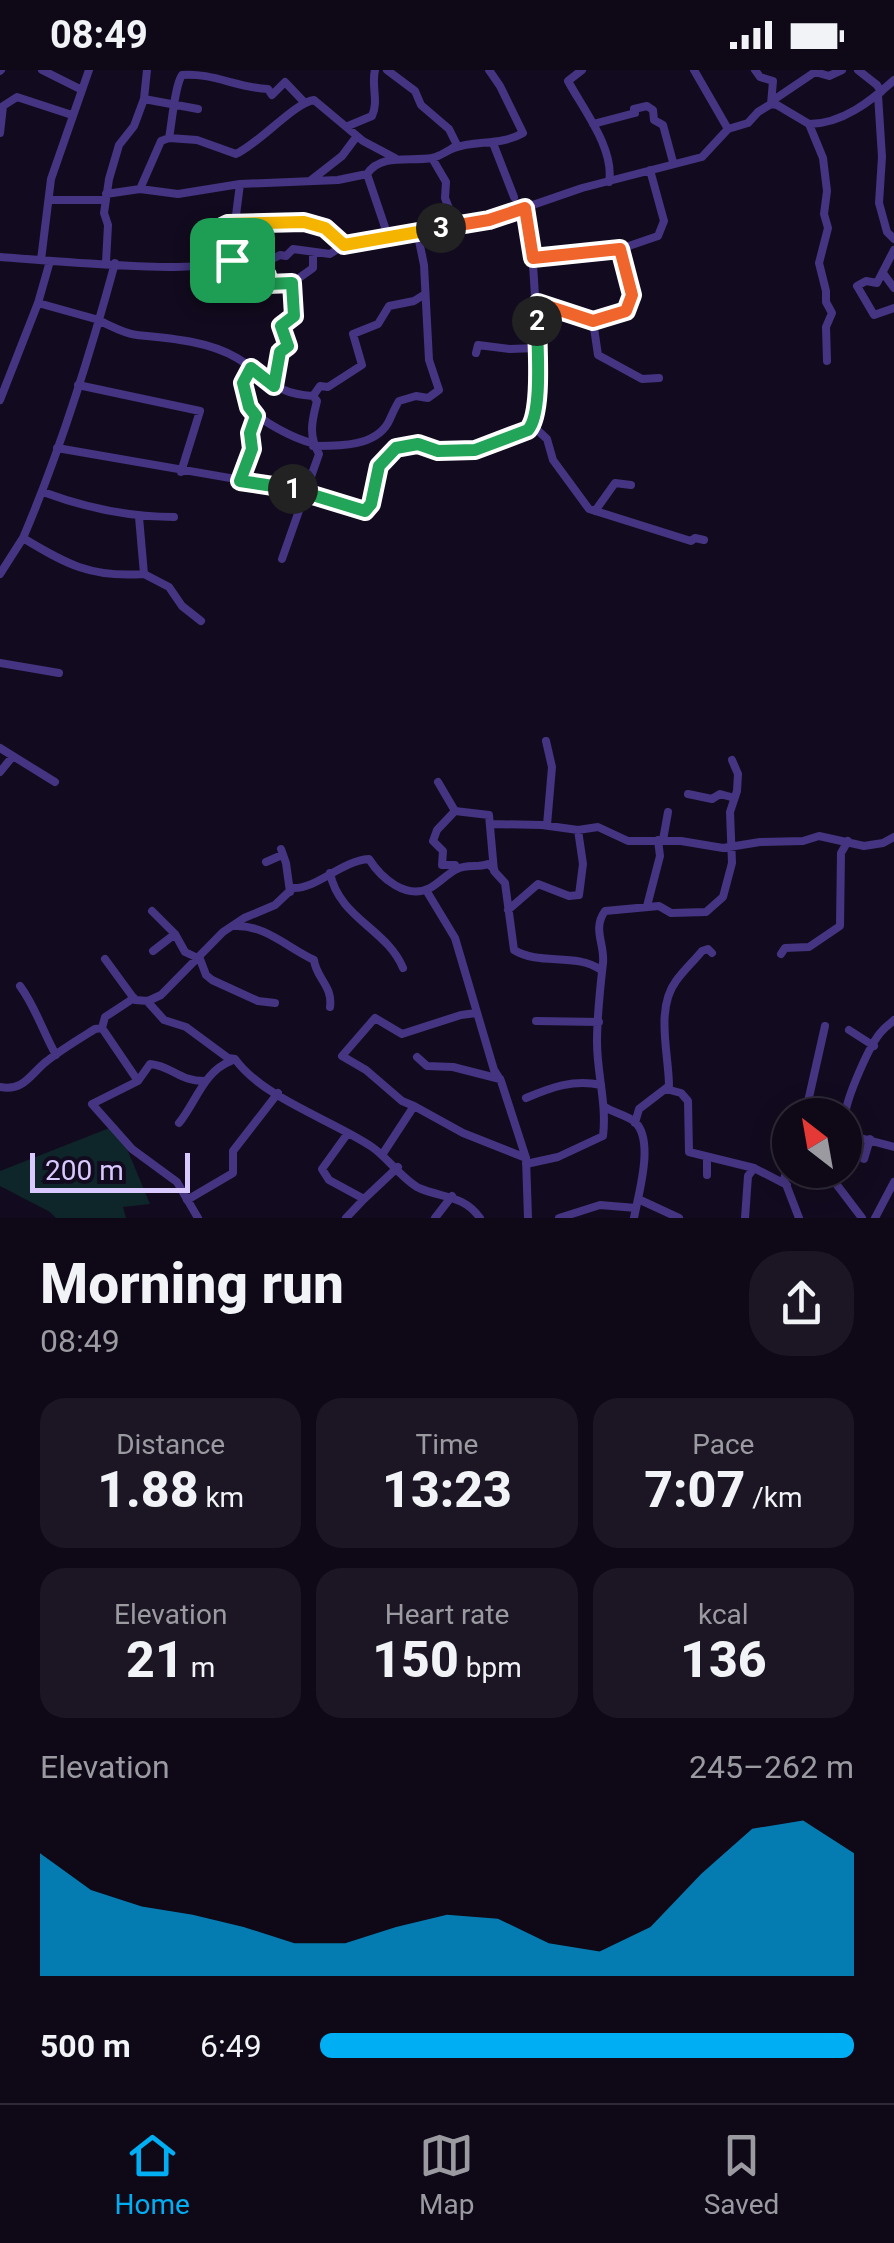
<!DOCTYPE html>
<meta charset="utf-8">
<style>
:root{--surface:#0e0817;--page:#1c1624;--text:#f1f3f6;--muted:#9b9aa1;--line:#2e2936;--accent:#00aef4}
body{margin:0;font-family:Roboto,sans-serif;background:var(--page);color:var(--text);height:100vh;display:flex;flex-direction:column;font-size:38px;white-space:nowrap}
*{box-sizing:border-box;margin:0}
p{font-size:32px;color:var(--muted)}
.icon{flex:none;width:55px;height:55px;fill:none;stroke:currentColor;stroke-width:2;stroke-linecap:round;stroke-linejoin:round}
.map{position:relative;height:1148px;overflow:hidden}
.sheet{display:flex;flex-direction:column;background:var(--surface);flex:1}
.sheet>*{flex:none}
.needle{width:65px;rotate:329deg}
.buttons{position:absolute;left:772px;top:1028px;display:grid;gap:20px}
.buttons a{display:grid;place-items:center;width:90px;height:90px;border-radius:50%;background:var(--surface);box-shadow:0 5px 25px #0003,0 0 0 2px var(--line);font-size:50px}
.scale{position:absolute;left:30px;bottom:25px;width:160px;box-sizing:border-box;padding-left:10px;border:5px solid #dac9ff;border-top:0;font-size:28px;line-height:35px;white-space:nowrap;color:#dac9ff;-webkit-text-stroke:8px #120b1f;paint-order:stroke}
.pin{position:absolute;display:grid;place-items:center;width:85px;height:85px;color:#fff;margin:-42px;border-radius:20px;box-shadow:0 5px 15px #0006}
.km{position:absolute;width:50px;height:50px;margin:-25px;border-radius:50%;background:#222;color:#fff;font-size:28px;line-height:50px;text-align:center}
.round{display:grid;place-items:center;flex:none;width:105px;height:105px;border-radius:40px;background:var(--page)}
.head{display:flex;align-items:center;justify-content:space-between;height:170px;padding:0 40px}
h1{font-size:55px;font-weight:800;line-height:75px}
.stats{display:grid;grid-template-columns:repeat(3,1fr);gap:15px;height:170px;padding:10px 40px}
.stats div{display:grid;align-content:center;border-radius:25px;background:var(--page);text-align:center}
.stats b{font-size:50px;font-weight:800}
.stats small{font-size:28px;font-weight:400}
.stats p{font-size:28px}
.chart{height:280px;padding:20px 40px}
.chart p{display:flex;justify-content:space-between}
.chart svg{width:100%;height:180px;margin-top:10px;fill:var(--accent);opacity:.7}
ul{padding:0 40px;list-style:none;font-size:32px}
li{display:grid;grid-template-columns:160px 120px 1fr;align-items:center;height:75px}
li i{height:25px;border-radius:12px;background:var(--accent)}
.status{display:flex;justify-content:space-between;align-items:center;height:70px;padding:0 50px;background:var(--surface);direction:ltr}
.status svg{height:28px;fill:currentColor}
.dock{display:flex;justify-content:space-around;align-items:center;height:140px;border-top:2px solid var(--line);background:var(--surface);font-size:28px;color:var(--muted)}
.dock a{display:grid;justify-items:center;gap:5px}
.dock .current{color:var(--accent)}
.map>svg:first-child{display:block}
.green{fill:#0e2529}
.lines{fill:none;stroke-linecap:round;stroke-linejoin:round}
.minor{stroke:#453481;stroke-width:8}
.split-1-casing{stroke:#fff;stroke-width:20}
.split-2-casing{stroke:#fff;stroke-width:20}
.split-3-casing{stroke:#fff;stroke-width:20}
.split-4-casing{stroke:#fff;stroke-width:20}
.split-1{stroke:#22a559;stroke-width:12}
.split-2{stroke:#22a559;stroke-width:12}
.split-3{stroke:#f0652b;stroke-width:12}
.split-4{stroke:#f5b400;stroke-width:12}
</style>
<div class="status"><b>08:49</b><svg viewBox="0 0 49 12"><path d="M0 12V9h3v3zM5 12V6h3v6zM10 12V3h3v9zM15 12V0h3v12zM26 1h20v11H26zM47 4h2v5h-2z"/></svg></div>
<div class="map">
<svg width="894" height="1148" viewBox="0 0 894 1148">
<rect width="100%" height="100%" fill="#120b1f"/>
<path class="green" d="M 117,1055 L 150,1134 L 123,1137 L 126,1148 L 56,1148 L 50,1142 L 0,1116 L 0,1101 Z"/>
<g class="lines">
<path class="minor" d="M 42,0 L 82,20
M 387,0 L 415,21 L 421,35 L 449,59 L 457,75 L 451,79
M 582,0 L 568,11 C 583,39 615,79 609,112
M 694,0 L 728,59
M 755,0 L 760,7 L 773,11 L 771,34
M 858,0 L 877,15 L 881,22
M 0,1 L 1,0
M 878,25 L 882,87 L 879,133 L 887,162 L 894,169
M 144,29 L 198,39
M 772,31 L 815,2 L 829,6 L 842,0
M 593,54 L 635,43 L 634,39 L 647,36 L 653,40 L 654,50 L 663,55 L 673,92
M 809,54 C 842,54 871,31 894,10
M 348,56 L 372,46 C 379,31 371,16 375,0
M 0,63 L 3,36 L 17,27 L 72,45
M 169,68 L 197,70 L 236,84 C 261,72 294,33 314,30 L 363,71 L 395,88
M 493,73 L 514,127
M 432,88 L 446,112 L 445,128 L 455,154
M 367,104 L 388,166
M 310,111 L 342,86 L 357,66
M 140,119 L 161,71 L 169,68 C 172,52 175,15 182,5 C 210,2 239,18 268,19 L 272,25 L 285,12 L 304,32
M 106,124 L 140,119 L 178,124 L 240,114 L 338,110 L 367,104 C 381,83 410,92 432,88 C 441,86 446,81 454,78 C 476,70 501,76 523,63 L 500,16 L 489,0
M 50,130 L 105,130
M 235,153 L 240,114
M 894,180 L 877,213 L 866,211 L 857,216 L 874,245 L 894,238
M 0,187 C 28,189 186,203 201,194 C 213,187 215,165 224,155 L 304,152 L 325,158 L 344,175
M 533,187 L 620,179
M 41,190 L 51,109 L 89,0
M 106,192 L 108,155 L 104,143 L 109,109 L 119,75 L 134,56 L 144,29 L 147,0
M 115,193 C 90,285 61,379 23,468 C 66,494 91,508 144,504 L 139,447
M 201,194 L 211,195 L 231,190 L 253,199 L 280,185 L 286,186 L 293,179 L 330,184 L 344,175 L 399,163 L 489,150 L 582,118 L 702,87 L 728,59 L 748,53 L 758,42 L 771,34 L 777,35 L 809,54 L 823,88 L 827,121 L 824,144 L 828,158 L 819,193 L 826,221 L 826,232 L 832,243 L 826,257 L 827,291
M 260,197 L 267,205 L 268,214 L 292,213 L 313,198 L 313,184
M 883,203 L 894,218
M 38,233 L 99,250
M 538,233 L 593,251 L 626,241 C 638,222 627,199 620,179 L 658,166 L 664,151 L 650,100
M 100,251 C 111,256 125,264 137,265 C 169,268 209,271 237,288 C 269,307 273,324 313,326 L 320,316 L 328,317 L 362,295 L 353,264 L 378,254 L 389,236 L 414,231 L 425,224
M 593,251 L 598,285 L 642,309 L 659,308
M 476,283 L 478,275 L 510,279 L 537,278
M 251,298 L 243,316 C 249,325 246,330 250,337 C 259,351 295,369 312,373
M 78,315 L 200,341 L 181,402
M 274,316 L 280,282 L 288,276 L 281,256 L 294,246 L 292,213
M 0,330 L 38,233 L 50,191
M 533,356 L 547,369 L 553,390 L 589,439 L 691,471 L 695,468 L 704,470
M 313,376 C 338,376 374,377 388,353 C 392,345 394,339 399,331 L 416,326 L 428,328 L 439,320 L 429,290 L 424,195 L 417,161
M 57,378 L 305,421 L 361,441 L 371,434 C 375,407 382,369 419,374 C 427,375 434,381 442,381 C 469,383 511,372 533,356 L 538,335 L 536,319 C 536,258 537,198 525,137
M 240,411 L 252,379 L 250,365 L 256,345
M 43,422 C 86,438 129,447 174,447
M 595,441 L 615,413 L 631,415
M 282,489 L 319,384 C 308,365 312,351 317,331 L 313,326
M 0,504 L 23,468
M 144,504 L 169,517 L 182,536 L 201,551
M 0,593 L 59,603
M 546,671 L 552,697 L 547,755
M 0,678 L 55,712
M 0,702 L 13,686
M 438,712 L 455,741
M 688,724 L 712,729 L 720,724 L 731,727
M 455,741 L 489,745 L 494,801 L 505,813 L 514,880 C 540,896 575,882 601,900
M 490,754 L 542,755 L 578,760 L 598,757 L 628,771 L 681,771 L 723,778 L 760,772 L 803,771 L 819,766 L 864,776 L 883,773 L 894,767
M 663,770 L 668,742
M 281,779 L 286,793 L 290,822
M 266,792 L 282,785
M 453,800 L 455,795 L 442,795 L 443,781 L 433,771 L 437,760 L 455,741
M 330,803 C 339,848 387,859 403,898
M 426,820 L 455,868 L 494,1000 L 501,1011 L 526,1088 L 528,1148
M 647,836 L 660,786 L 658,770
M 508,840 L 538,814 L 569,826 L 579,825 L 583,794 L 578,760
M 152,841 L 175,864 L 185,882 L 200,889 L 206,905 L 212,910 L 258,931 L 275,933
M 234,856 C 264,854 288,878 314,890 C 316,908 333,916 330,937
M 153,881 L 175,864
M 781,884 L 785,878 L 809,877 L 840,856 L 841,783 L 848,771
M 105,889 L 135,930 L 148,931 L 161,925 L 223,862 L 244,848 L 275,835 L 293,818 C 317,819 341,791 369,789 C 381,808 406,830 430,818 C 439,813 447,804 457,799 C 468,794 477,798 488,794 L 494,799
M 20,916 C 35,936 43,962 56,985
M 147,931 L 164,950 L 186,957 L 228,988 L 235,989 C 263,1028 332,1050 372,1077 C 387,1087 404,1111 419,1118 C 442,1128 464,1125 480,1148
M 536,951 L 599,952
M 102,958 L 138,1011
M 849,960 L 874,976
M 417,987 L 427,996 L 453,997 L 500,1009
M 0,1017 C 24,1022 31,1003 47,991 C 62,979 79,969 95,959 L 102,958 L 105,947 L 134,928
M 666,1019 L 681,1023 L 688,1031 L 689,1082 L 754,1098
M 526,1028 C 552,1017 574,1009 601,1015
M 414,1036 L 402,1031 L 366,1000 L 342,986 L 375,948 L 402,964 L 461,945 L 476,943
M 605,1037 C 614,1043 627,1045 635,1052 C 655,1071 638,1125 634,1148
M 805,1045 L 825,956
M 845,1045 C 847,1027 870,973 882,961 C 885,957 890,954 894,950
M 179,1053 C 196,1032 204,1001 231,991
M 635,1053 L 639,1039 L 669,1016 C 669,985 655,939 676,911 C 684,900 693,892 702,881 L 708,879 L 712,883
M 348,1063 L 322,1099 L 329,1110 L 364,1129 L 398,1097
M 845,1064 L 894,1077
M 382,1085 L 414,1036 L 463,1063 L 526,1088
M 707,1088 L 707,1105
M 864,1089 L 870,1069
M 790,1091 L 784,1109 L 799,1148
M 526,1094 L 558,1087 L 603,1066 C 607,1034 597,1004 597,972 C 597,946 600,919 603,893 C 605,874 592,859 605,841 L 659,836 L 671,843 L 706,842 L 723,827 L 732,793 L 730,742 L 737,721 L 738,704 L 732,690
M 834,1100 L 837,1115 L 862,1148
M 638,1129 L 679,1148
M 187,1130 L 233,1103 L 233,1081 L 278,1023
M 198,1148 L 177,1112 L 132,1079 L 92,1034 L 138,1011 L 150,994 C 172,996 178,1011 205,1011
M 346,1148 L 364,1129
M 435,1148 L 452,1126
M 559,1148 L 600,1135 L 636,1138
M 745,1148 L 748,1106 L 754,1098 L 787,1115
M 875,1148 L 894,1112"/>
</g>
<g class="lines">
<defs>
<path id="split-1" d="M 232,190 L 247,198 L 260,197 L 267,205 L 268,214 L 292,213 L 294,246 L 281,256 L 288,276 L 280,282 L 274,316 L 251,298 L 243,313 L 249,337 L 256,346 L 250,363 L 252,379 L 240,411 L 293,419"/>
<path id="split-2" d="M 293,419 L 365,441 L 371,434 L 379,396 L 396,378 L 418,374 L 438,381 L 475,380 L 528,360 C 543,343 537,276 537,251"/>
<path id="split-3" d="M 441,158 L 489,150 L 525,138 L 533,188 L 620,179 L 632,225 L 626,241 L 593,251 L 538,233 L 537,251"/>
<path id="split-4" d="M 232,190 L 212,195 L 201,194 L 220,158 L 228,154 L 304,152 L 325,158 L 344,175 L 441,158"/>
</defs>
<use href="#split-1" class="split-1-casing"/>
<use href="#split-2" class="split-2-casing"/>
<use href="#split-3" class="split-3-casing"/>
<use href="#split-4" class="split-4-casing"/>
<use href="#split-1" class="split-1"/>
<use href="#split-2" class="split-2"/>
<use href="#split-3" class="split-3"/>
<use href="#split-4" class="split-4"/>
</g>
</svg>
<div class="buttons">
<a><svg class="needle" viewBox="-14 -14 28 28"><path d="M0-13l5 13h-10z" fill="#e53935"/><path d="M0 13l5-13h-10z" fill="#9b9aa1"/></svg></a>
</div>
<div class="scale">200 m</div>
<div class="pin" style="left:232px;top:190px;background:#1e9e55"><svg class="icon" aria-label="arrive" viewBox="0 0 24 24"><path d="M6 21V4h12l-3 4 3 4H6"/></svg></div>
<b class="km" style="left:293px;top:419px">1</b>
<b class="km" style="left:537px;top:251px">2</b>
<b class="km" style="left:441px;top:158px">3</b>
</div>
<section class="sheet">
<div class="head"><div><h1>Morning run</h1><p>08:49</p></div><a class="round"><svg class="icon" aria-label="share" viewBox="0 0 24 24"><path d="M12 15V3M7 8l5-5 5 5M5 13v7h14v-7"/></svg></a></div>
<div class="stats">
<div><p>Distance</p><b>1.88<small> km</small></b></div>
<div><p>Time</p><b>13:23</b></div>
<div><p>Pace</p><b>7:07<small> /km</small></b></div>
</div>
<div class="stats">
<div><p>Elevation</p><b>21<small> m</small></b></div>
<div><p>Heart rate</p><b>150<small> bpm</small></b></div>
<div><p>kcal</p><b>136</b></div>
</div>
<div class="chart"><p><span>Elevation</span>245–262 m</p>
<svg viewBox="0 0 160 44" preserveAspectRatio="none"><path d="M0 44V14L10 23L20 27L30 29L40 32L50 36L60 36L70 32L80 29L90 30L100 36L110 38L120 32L130 19L140 8L150 6L160 14V44z"/></svg>
</div>
<ul>
<li><b>500 m</b>6:49<i style="width:100%"></i></li>
</ul>
</section>
<nav class="dock">
<a class="current"><svg class="icon" aria-label="home" viewBox="0 0 24 24"><path d="M3 11l9-7 9 7M6 9v11h12V9"/></svg>Home</a>
<a><svg class="icon" aria-label="map" viewBox="0 0 24 24"><path d="M3 6l6-2 6 2 6-2v14l-6 2-6-2-6 2zM9 4v14M15 6v14"/></svg>Map</a>
<a><svg class="icon" aria-label="saved" viewBox="0 0 24 24"><path d="M7 4h10v16l-5-4-5 4z"/></svg>Saved</a>
</nav>
